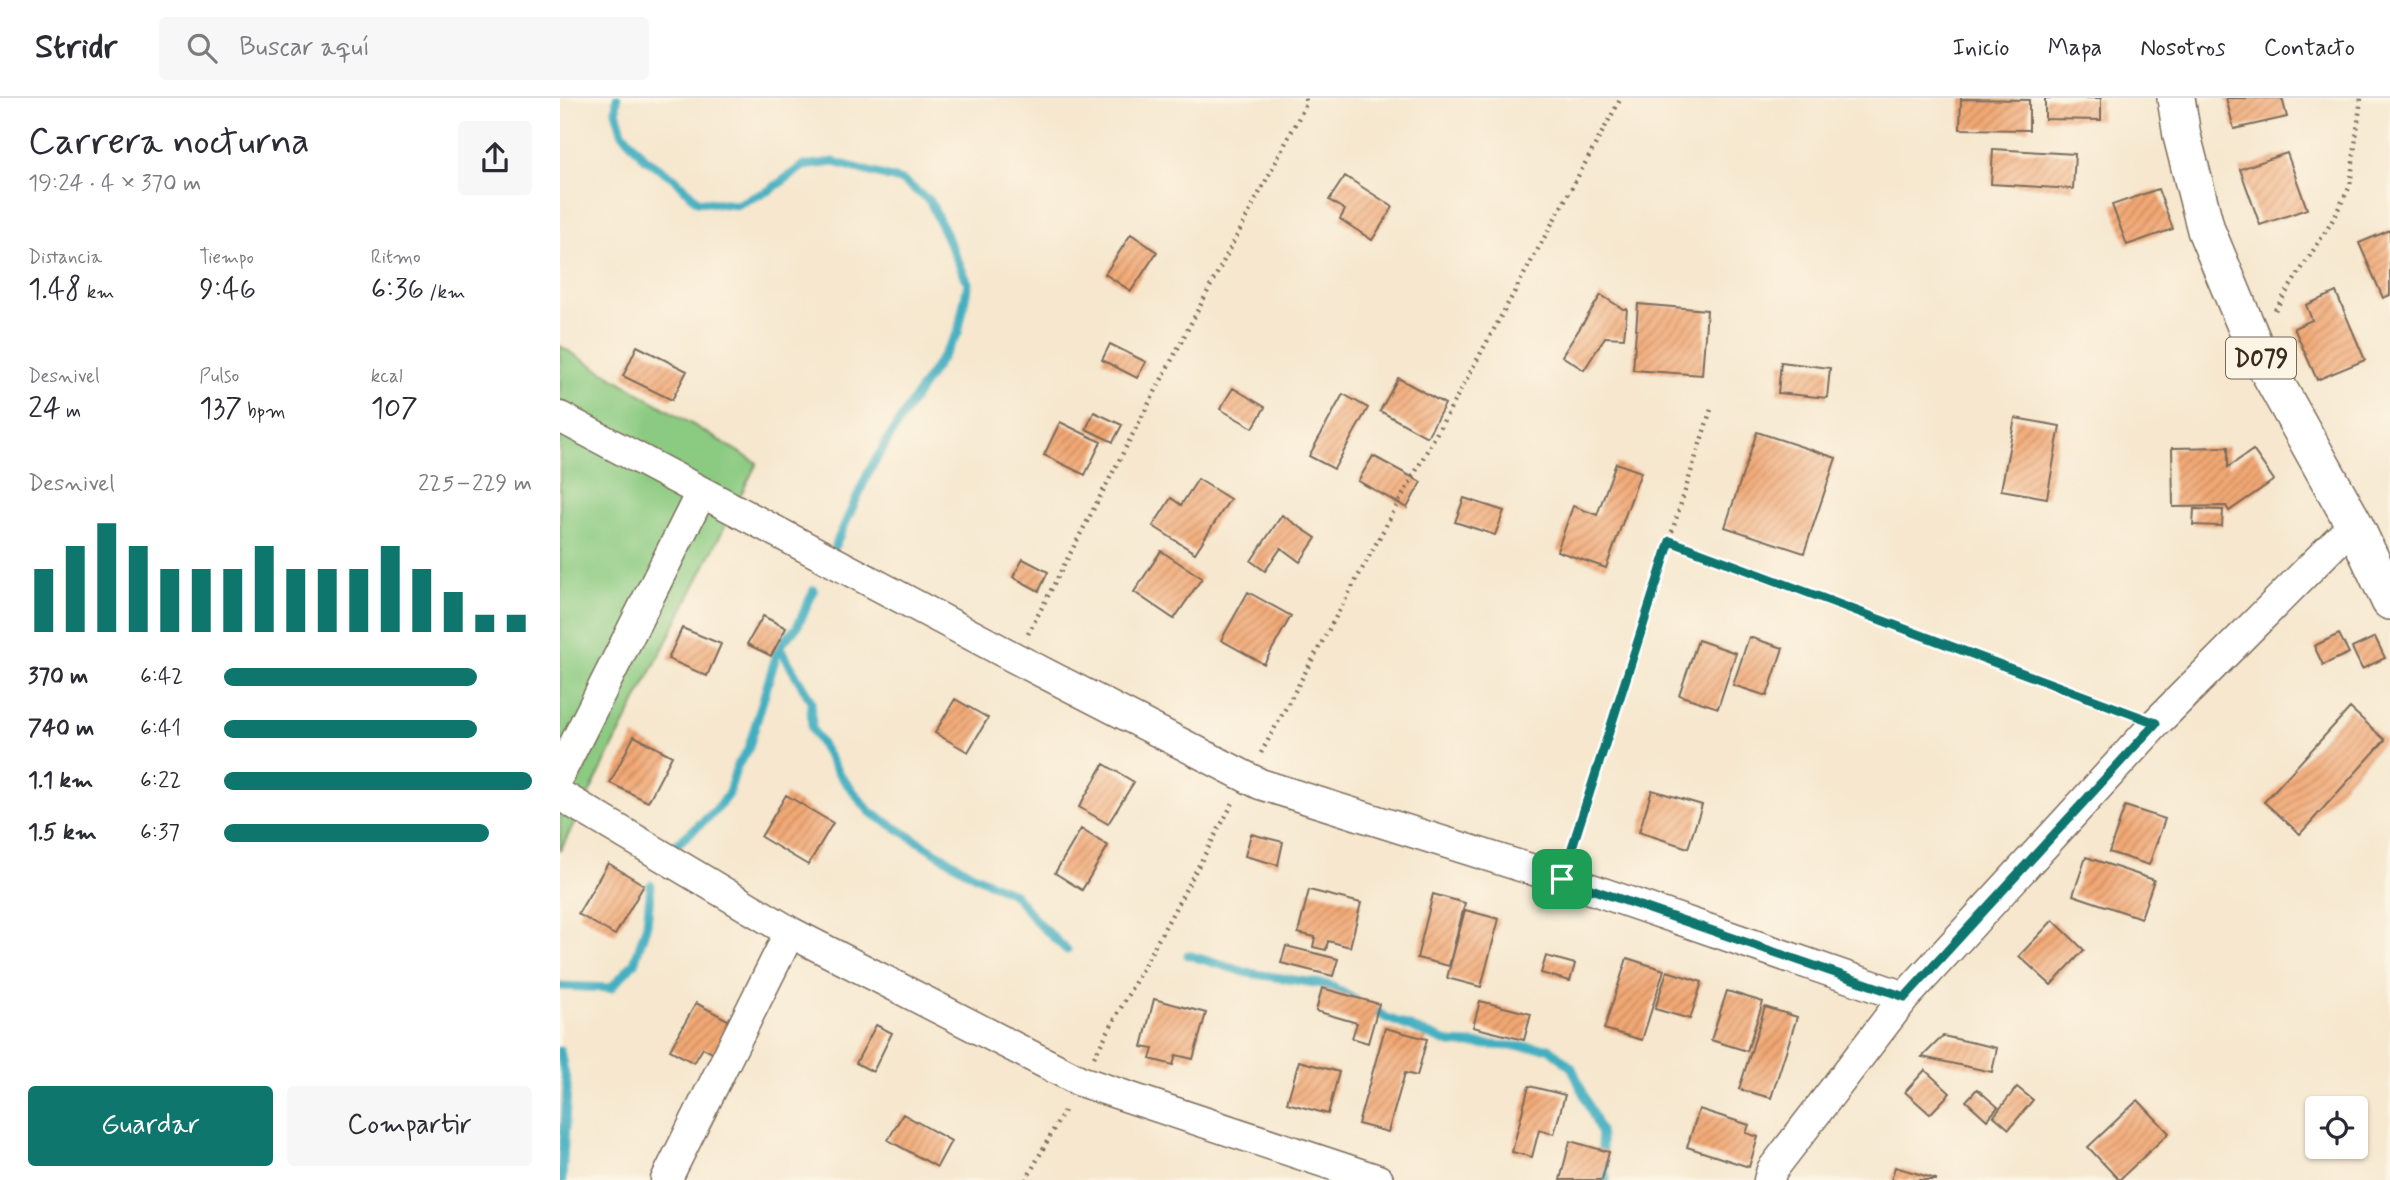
<!DOCTYPE html>
<html lang="es">
<meta charset="utf-8">
<style>
:root{--surface:#fff;--page:#f7f7f7;--text:#2b2b33;--muted:#7c7c81;--line:#e1e1e2;--accent:#0f766e}
body{margin:0;font-family:Mynerve,sans-serif;background:var(--page);color:var(--text);height:100vh;display:flex;flex-direction:column;font-size:26px;white-space:nowrap}
*{box-sizing:border-box;margin:0}
p{font-size:23px;color:var(--muted)}
.icon{flex:none;width:38px;height:38px;fill:none;stroke:currentColor;stroke-width:2;stroke-linecap:round;stroke-linejoin:round}
.map{position:relative;flex:1;overflow:hidden}
.panel{display:flex;flex-direction:column;background:var(--surface);width:560px}
.panel>*{flex:none}
.tools{position:absolute;left:1745px;top:998px;display:grid;gap:14px}
.tools a{display:grid;place-items:center;width:63px;height:63px;border-radius:7px;background:var(--surface);box-shadow:0 2px 5px #0004;font-size:35px}
.pin{position:absolute;display:grid;place-items:center;width:60px;height:60px;color:#fff;margin:-30px;border-radius:14px;box-shadow:0 4px 10px #0006}
.round{display:grid;place-items:center;flex:none;width:74px;height:74px;border-radius:7px;background:var(--page)}
.summary{display:flex;align-items:center;justify-content:space-between;height:119px;padding:0 28px}
h1{font-size:38px;font-weight:600;line-height:52px}
.stats{display:grid;grid-template-columns:repeat(3,1fr);gap:10px;height:119px;padding:7px 28px}
.stats div{display:grid;align-content:center}
.stats b{font-size:30px;font-weight:600}
.stats small{font-size:19px;font-weight:400}
.stats p{font-size:19px}
.chart{height:196px;padding:14px 28px}
.chart p{display:flex;justify-content:space-between}
.chart svg{width:100%;height:126px;margin-top:7px;stroke:var(--accent);stroke-width:6}
.button{display:flex;gap:14px;margin-top:auto;padding:14px 28px}
.button a{flex:1;height:80px;border-radius:7px;background:var(--accent);color:#fff;font-size:28px;font-weight:600;line-height:80px;text-align:center}
.button a+a{background:var(--page);color:var(--text)}
ul{padding:0 28px;list-style:none;font-size:23px}
li{display:grid;grid-template-columns:112px 84px 1fr;align-items:center;height:52px}
li i{height:18px;border-radius:9px;background:var(--accent)}
header{display:flex;align-items:center;gap:42px;box-sizing:border-box;height:98px;padding:0 35px;background:var(--surface);border-bottom:2px solid var(--line)}
header strong{font-size:33px}
nav{display:flex;gap:38px;margin-inline-start:auto;font-size:24px}
.search{width:490px;height:63px;background:var(--page);display:flex;align-items:center;gap:18px;box-sizing:border-box;padding:0 24px;border-radius:7px;color:var(--muted);font-size:26px}
main{display:flex;flex:1;min-height:0}
.map>svg:first-child{display:block}
.grass{fill:#8bca81;stroke:#637a50;stroke-width:2}
.lines{fill:none;stroke-linecap:round;stroke-linejoin:round}
.stream{stroke:#43afc1;stroke-width:9}
.building{fill:url(#building-hatch)}
.minor-casing{stroke:#7c6c5c;stroke-width:33}
.major-casing{stroke:#7c6c5c;stroke-width:40}
.path{stroke:#7c6c5c;stroke-width:4.5;stroke-dasharray:2 5;stroke-linecap:butt}
.minor{stroke:#fff;stroke-width:30}
.major{stroke:#fff;stroke-width:37}
.route-casing{stroke:#fff;stroke-width:14}
.route{stroke:#0f766e;stroke-width:9}
.labels{text-anchor:middle;stroke-width:6;stroke-linejoin:round;paint-order:stroke}
.shield{fill:#fcf5e5;stroke:#75675a;stroke-width:2}
.shield-label{font-size:24px;font-weight:bold;fill:#3b2a1e}
</style>
<header>
<strong>Stridr</strong>
<div class="search"><svg class="icon" aria-label="search" viewBox="0 0 24 24"><circle cx="10" cy="10" r="6"/><path d="M15 15l6 6"/></svg>Buscar aquí</div>
<nav><a>Inicio</a><a>Mapa</a><a>Nosotros</a><a>Contacto</a></nav>
</header>
<main>
<section class="panel">
<div class="summary"><div><h1>Carrera nocturna</h1><p>19:24 · 4 × 370 m</p></div><a class="round"><svg class="icon" aria-label="share" viewBox="0 0 24 24"><path d="M12 15V3M7 8l5-5 5 5M5 13v7h14v-7"/></svg></a></div>
<div class="stats">
<div><p>Distancia</p><b>1.48<small> km</small></b></div>
<div><p>Tiempo</p><b>9:46</b></div>
<div><p>Ritmo</p><b>6:36<small> /km</small></b></div>
</div>
<div class="stats">
<div><p>Desnivel</p><b>24<small> m</small></b></div>
<div><p>Pulso</p><b>137<small> bpm</small></b></div>
<div><p>kcal</p><b>107</b></div>
</div>
<div class="chart"><p><span>Desnivel</span>225–229 m</p>
<svg viewBox="0 0 160 44" preserveAspectRatio="none"><path d="M5 44V22M15 44V14M25 44V6M35 44V14M45 44V22M55 44V22M65 44V22M75 44V14M85 44V22M95 44V22M105 44V22M115 44V14M125 44V22M135 44V30M145 44V38M155 44V38"/></svg>
</div>
<ul>
<li><b>370 m</b>6:42<i style="width:82%"></i></li>
<li><b>740 m</b>6:41<i style="width:82%"></i></li>
<li><b>1.1 km</b>6:22<i style="width:100%"></i></li>
<li><b>1.5 km</b>6:37<i style="width:86%"></i></li>
</ul>
<div class="button"><a>Guardar</a><a>Compartir</a></div>
</section>
<div class="map">
<svg width="1830" height="1082" viewBox="0 0 1830 1082">
<defs>
<pattern id="building-hatch" width="6" height="6" patternUnits="userSpaceOnUse" patternTransform="scale(1.75)"><rect width="6" height="6" fill="#f2a875"/><path d="M-1 1l2-2M0 6l6-6M5 7l2-2" fill="none" stroke="#c5895f"/></pattern>
</defs>
<rect width="100%" height="100%" fill="#fcf5e5"/>
<filter id="ink" filterUnits="userSpaceOnUse"><feTurbulence type="fractalNoise" baseFrequency=".0143" numOctaves="2"/><feDisplacementMap in="SourceGraphic" scale="14" xChannelSelector="R" yChannelSelector="G"/><feConvolveMatrix kernelMatrix="1 2 1 2 8 2 1 2 1" color-interpolation-filters="sRGB"/></filter>
<filter id="wash" filterUnits="userSpaceOnUse"><feTurbulence type="fractalNoise" baseFrequency=".00686" numOctaves="4" result="noise"/><feDisplacementMap in="SourceGraphic" scale="28" xChannelSelector="R" yChannelSelector="G"/><feGaussianBlur stdDeviation="1.57" result="paint"/><feColorMatrix in="noise" values="0 0 0 0 0 0 0 0 0 0 0 0 0 0 0 0 0 1.4 0 .05"/><feComposite in="paint" operator="in"/></filter>
<g filter="url(#wash)">
<rect width="100%" height="100%" fill="#f6e7ce"/>
<path class="grass" d="M 0,248 L 197,365 L 0,753 Z"/>
<g class="lines">
<path class="stream" d="M 57,0 L 56,13 L 62,34 L 85,61 L 114,80 L 137,103 L 176,107 L 210,92 L 243,68 L 274,64 L 343,83 L 370,103 L 408,185 L 398,235 L 338,325 L 309,373 L 275,448
M 219,548 L 251,603 L 252,631 L 279,676 L 310,714 L 413,777 L 454,796 L 477,824 L 507,852
M 109,753 L 154,714 L 168,697 L 177,668 L 188,652 L 219,548 L 237,529 L 254,492
M 628,857 L 688,875 L 769,887 L 795,902
M 0,888 L 51,890 L 74,865 L 87,826 L 91,787
M 808,909 L 827,920 L 890,945 L 989,950 L 1012,970 L 1040,1033 L 1046,1082
M 0,953 L 7,988 L 2,1082"/>
</g>
<g id="blocks">
<path class="building" d="M 1485,0 L 1541,0 L 1541,22 L 1485,21 Z
M 1666,0 L 1722,0 L 1727,19 L 1674,31 Z
M 1401,1 L 1469,2 L 1469,32 L 1400,31 Z
M 1433,51 L 1515,56 L 1513,91 L 1431,86 Z
M 1727,55 L 1747,111 L 1700,127 L 1680,71 Z
M 785,78 L 833,109 L 812,142 L 780,121 L 785,112 L 769,102 Z
M 1598,91 L 1613,131 L 1567,147 L 1552,107 Z
M 1830,132 L 1830,197 L 1823,200 L 1799,145 Z
M 571,136 L 597,154 L 571,193 L 545,176 Z
M 1776,194 L 1805,262 L 1757,282 L 1734,230 L 1752,222 L 1746,207 Z
M 1041,197 L 1063,211 L 1067,211 L 1064,240 L 1045,239 L 1024,272 L 1002,258 Z
M 1078,206 L 1147,212 L 1142,277 L 1073,272 Z
M 550,246 L 586,264 L 577,280 L 542,262 Z
M 77,248 L 127,273 L 112,302 L 63,278 Z
M 1221,264 L 1270,270 L 1267,300 L 1218,295 Z
M 838,280 L 885,306 L 867,339 L 820,313 Z
M 673,290 L 705,309 L 693,330 L 660,311 Z
M 783,296 L 808,310 L 774,371 L 749,358 Z
M 534,314 L 562,327 L 553,344 L 526,331 Z
M 1455,320 L 1500,328 L 1487,400 L 1441,392 Z
M 500,324 L 541,344 L 525,377 L 484,357 Z
M 1197,334 L 1276,360 L 1244,455 L 1165,429 Z
M 1668,349 L 1668,369 L 1693,352 L 1714,382 L 1669,413 L 1666,408 L 1613,409 L 1612,350 Z
M 813,358 L 861,384 L 847,410 L 798,383 Z
M 1056,365 L 1081,374 L 1046,470 L 997,453 L 1013,408 L 1037,417 Z
M 638,381 L 670,401 L 635,455 L 593,428 L 611,400 L 621,407 Z
M 904,400 L 944,413 L 935,437 L 895,424 Z
M 1634,411 L 1663,412 L 1662,428 L 1633,427 Z
M 722,417 L 756,440 L 740,464 L 721,450 L 705,473 L 691,463 Z
M 601,453 L 642,480 L 614,521 L 574,494 Z
M 463,461 L 488,474 L 479,493 L 453,479 Z
M 688,494 L 731,518 L 704,566 L 661,542 Z
M 203,518 L 226,530 L 211,558 L 187,546 Z
M 122,530 L 161,546 L 147,578 L 108,561 Z
M 1779,536 L 1789,555 L 1763,567 L 1754,548 Z
M 1189,539 L 1223,550 L 1207,598 L 1173,587 Z
M 1815,539 L 1825,560 L 1802,571 L 1792,550 Z
M 1138,542 L 1176,555 L 1158,610 L 1119,597 Z
M 395,601 L 428,620 L 408,654 L 375,635 Z
M 1790,610 L 1825,642 L 1740,736 L 1704,704 Z
M 74,638 L 112,658 L 88,704 L 50,685 Z
M 544,666 L 574,684 L 548,726 L 519,709 Z
M 1092,692 L 1142,707 L 1128,750 L 1079,734 Z
M 226,697 L 273,725 L 248,767 L 201,739 Z
M 1565,708 L 1605,721 L 1589,767 L 1549,754 Z
M 521,731 L 548,748 L 522,792 L 495,775 Z
M 691,736 L 723,744 L 718,767 L 685,758 Z
M 1526,759 L 1594,782 L 1581,820 L 1513,797 Z
M 48,765 L 84,787 L 55,837 L 18,816 Z
M 749,792 L 801,805 L 790,849 L 768,843 L 766,852 L 753,849 L 755,839 L 738,835 Z
M 873,796 L 905,805 L 889,868 L 857,860 Z
M 905,812 L 939,821 L 921,889 L 887,880 Z
M 1493,822 L 1524,852 L 1491,887 L 1459,858 Z
M 726,848 L 778,861 L 773,878 L 721,865 Z
M 986,858 L 1015,866 L 1010,883 L 981,875 Z
M 1067,860 L 1104,872 L 1082,942 L 1044,931 Z
M 1107,873 L 1142,884 L 1130,921 L 1095,911 Z
M 762,890 L 819,906 L 808,945 L 792,940 L 797,925 L 756,913 Z
M 1167,893 L 1203,904 L 1187,953 L 1151,942 Z
M 594,901 L 646,915 L 633,961 L 616,957 L 613,967 L 590,961 L 593,951 L 582,949 Z
M 920,903 L 971,916 L 964,942 L 913,929 Z
M 136,905 L 192,935 L 175,967 L 143,950 L 134,965 L 110,952 Z
M 1205,909 L 1237,919 L 1211,1000 L 1179,991 Z
M 316,927 L 332,935 L 313,974 L 296,965 Z
M 825,930 L 867,941 L 857,978 L 845,975 L 828,1034 L 798,1026 Z
M 1383,938 L 1437,950 L 1432,974 L 1362,959 Z
M 739,963 L 779,974 L 768,1016 L 727,1005 Z
M 1365,972 L 1390,995 L 1370,1016 L 1345,994 Z
M 969,988 L 1005,997 L 994,1036 L 979,1032 L 972,1059 L 952,1054 Z
M 1457,989 L 1473,1002 L 1449,1031 L 1434,1018 Z
M 1417,991 L 1438,1009 L 1427,1022 L 1406,1003 Z
M 1578,1002 L 1609,1035 L 1559,1082 L 1528,1049 Z
M 1139,1011 L 1189,1027 L 1186,1035 L 1198,1039 L 1189,1069 L 1127,1049 Z
M 343,1016 L 391,1043 L 377,1069 L 328,1042 Z
M 1010,1043 L 1049,1054 L 1042,1082 L 1000,1082 Z
M 1335,1069 L 1376,1081 L 1376,1082 L 1331,1082 Z"/>
</g>
</g>
<g filter="url(#ink)">
<use href="#blocks" fill-opacity="0" stroke="#7c6c5c" stroke-width="2"/>
<g class="lines">
<defs>
<path id="minor" d="M 0,319 L 455,560 L 700,686 L 1002,781 L 1345,899
M 0,675 L 141,395
M 0,697 L 230,834 L 520,983 L 818,1082
M 106,1082 L 230,834
M 1209,1082 L 1212,1072 L 1345,899 L 1596,625 L 1794,426"/>
<path id="major" d="M 1616,0 L 1622,38 L 1646,132 L 1693,245 L 1794,426 L 1830,503"/>
</defs>
<use href="#minor" class="minor-casing"/>
<use href="#major" class="major-casing"/>
<path class="path" d="M 1715,212 L 1771,125 L 1790,88 L 1801,0
M 1110,443 L 1568,615
M 468,536 L 746,6 L 745,0
M 701,655 L 1061,0
M 1010,754 L 1152,308
M 534,959 L 674,703
M 466,1082 L 506,1009"/>
<use href="#minor" class="minor"/>
<use href="#major" class="major"/>
</g>
</g>
<g class="lines" filter="url(#ink)">
<defs>
<path id="route" d="M 1110,443 L 1596,625 L 1345,899 L 1002,781 Z"/>
</defs>
<use href="#route" class="route-casing"/>
<use href="#route" class="route"/>
</g>
<g class="labels">
<rect class="shield" x="1666" y="239.5" width="70" height="41" rx="5"/>
<g class="shield-label">
<text x="1701" y="268">D079</text>
</g>
</g>
</svg>
<div class="tools">
<a><svg class="icon" aria-label="locate" viewBox="0 0 24 24"><circle cx="12" cy="12" r="6"/><path d="M12 2v4M12 18v4M2 12h4M18 12h4"/></svg></a>
</div>
<div class="pin" style="left:1002px;top:781px;background:#1e9e55"><svg class="icon" aria-label="arrive" viewBox="0 0 24 24"><path d="M6 21V4h12l-3 4 3 4H6"/></svg></div>
</div>
</main>
